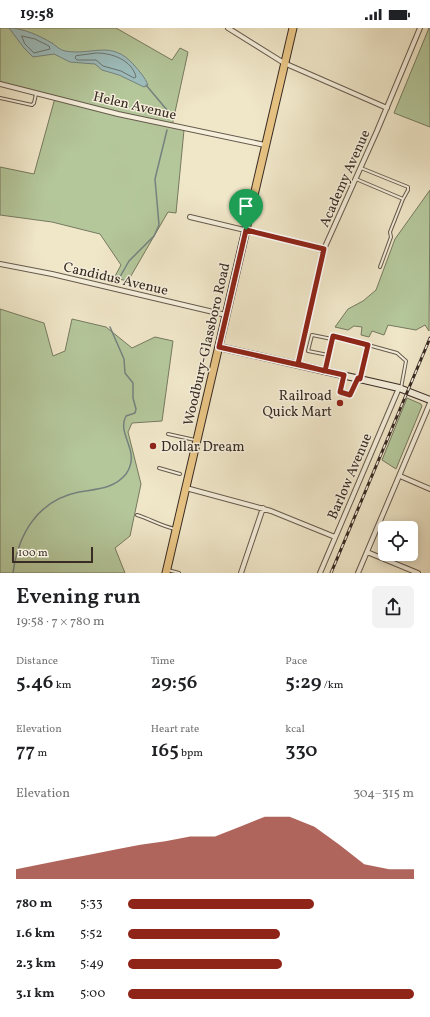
<!DOCTYPE html>
<meta charset="utf-8">
<style>
:root{--surface:#fff;--page:#f2f2f2;--text:#202124;--muted:#757577;--accent:#8f2418}
body{margin:0;font-family:Vollkorn,serif;background:var(--page);color:var(--text);height:100vh;display:flex;flex-direction:column;font-size:15px;white-space:nowrap}
*{box-sizing:border-box;margin:0}
p{font-size:13px;color:var(--muted)}
.icon{flex:none;width:22px;height:22px;fill:none;stroke:currentColor;stroke-width:2;stroke-linecap:round;stroke-linejoin:round}
.map{position:relative;height:545px;overflow:hidden}
.panel{display:flex;flex-direction:column;background:var(--surface);flex:1}
.panel>*{flex:none}
.fabs{position:absolute;left:378px;top:493px;display:grid;gap:8px}
.fabs a{display:grid;place-items:center;width:40px;height:40px;border-radius:6px;background:var(--surface);box-shadow:0 2px 10px #0003;font-size:20px}
.scale{position:absolute;left:12px;bottom:10px;width:81px;box-sizing:border-box;padding-left:4px;border:2px solid #382b24;border-top:0;font-size:11px;line-height:14px;white-space:nowrap;color:#382b24;-webkit-text-stroke:3px #f5efdc;paint-order:stroke}
.pin{position:absolute;display:grid;place-items:center;width:34px;height:34px;color:#fff;margin:-41px -17px;border-radius:50% 50% 50% 0;rotate:-45deg;box-shadow:0 0 4px #0007}
.pin .icon{rotate:45deg}
.round{display:grid;place-items:center;flex:none;width:42px;height:42px;border-radius:6px;background:var(--page)}
.summary{display:flex;align-items:center;justify-content:space-between;height:68px;padding:0 16px}
h1{font-size:22px;font-weight:600;line-height:30px}
.stats{display:grid;grid-template-columns:repeat(3,1fr);gap:6px;height:68px;padding:4px 16px}
.stats div{display:grid;align-content:center}
.stats b{font-size:20px;font-weight:600}
.stats small{font-size:11px;font-weight:400}
.stats p{font-size:11px}
.chart{height:112px;padding:8px 16px}
.chart p{display:flex;justify-content:space-between}
.chart svg{width:100%;height:72px;margin-top:4px;fill:var(--accent);opacity:.7}
ul{padding:0 16px;list-style:none;font-size:13px}
li{display:grid;grid-template-columns:64px 48px 1fr;align-items:center;height:30px}
li i{height:10px;border-radius:5px;background:var(--accent)}
.status{display:flex;justify-content:space-between;align-items:center;height:28px;padding:0 20px;background:var(--surface);direction:ltr}
.status svg{height:11px;fill:currentColor}
.map>svg:first-child{display:block}
.green{fill:#b4c79b;stroke:#767960}
.water{fill:#9dbebe;stroke:#758380}
.lines{fill:none;stroke-linecap:round;stroke-linejoin:round}
.shore{stroke:#6a7471;stroke-width:1}
.stream{stroke:#758380;stroke-width:1.5}
.service-casing{stroke:#665a4d;stroke-width:4}
.minor-casing{stroke:#665a4d;stroke-width:6}
.secondary-casing{stroke:#382b24;stroke-width:8}
.primary-casing{stroke:#382b24;stroke-width:9}
.service{stroke:#f5efdc;stroke-width:2}
.minor{stroke:#f5efdc;stroke-width:4}
.secondary{stroke:#f5efdc;stroke-width:6}
.primary{stroke:#e8c484;stroke-width:7}
.rail-casing{stroke:#382b24;stroke-width:3}
.rail{stroke:#f5efdc;stroke-width:1.5;stroke-dasharray:4.5;stroke-linecap:butt}
.route-casing{stroke:#fff;stroke-width:8}
.route{stroke:#8f2418;stroke-width:5}
.poi-dot{fill:#8f2418;stroke:#f5efdc;stroke-width:1.5}
.labels{text-anchor:middle;stroke-width:3;stroke-linejoin:round;paint-order:stroke}
.street-label{font-size:14px;fill:#382b24;stroke:#f5efdc}
.poi-label{font-size:14px;fill:#382b24;stroke:#f5efdc;text-anchor:end}
</style>
<div class="status"><b>19:58</b><svg viewBox="0 0 49 12"><path d="M0 12V9h3v3zM5 12V6h3v6zM10 12V3h3v9zM15 12V0h3v12zM26 1h20v11H26zM47 4h2v5h-2z"/></svg></div>
<div class="map">
<svg width="430" height="545" viewBox="0 0 430 545">
<rect width="100%" height="100%" fill="#f0e7c9"/>
<filter id="stains"><feTurbulence type="fractalNoise" baseFrequency=".005" numOctaves="4"/><feColorMatrix values="0 0 0 0 .2 0 0 0 0 .09 0 0 0 0 .02 0 0 0 .5 -.17"/></filter>
<radialGradient id="worn" r=".72"><stop offset=".6" stop-color="#630" stop-opacity="0"/><stop offset="1" stop-color="#630" stop-opacity=".3"/></radialGradient>
<path class="green" d="M 0,0 L 116,0 L 172,32 L 180,20 L 188,24 L 172,98 L 184,102 L 176,185 L 168,184 L 128,253 L 114,250 L 121,237 L 100,206 L 52,194 L 0,187 L 0,139 L 34,146 L 55,70 L 0,57 Z
M 429,0 L 430,0 L 430,99 L 394,85 Z
M 430,162 L 429,303 L 425,297 L 416,302 L 388,297 L 384,307 L 372,303 L 369,309 L 361,307 L 362,299 L 354,298 L 348,302 L 335,299 L 348,281 L 363,273 L 376,262 L 395,211 Z
M 0,281 L 44,295 L 53,328 L 65,323 L 72,291 L 106,299 L 132,320 L 155,309 L 173,313 L 162,393 L 132,395 L 128,404 L 141,456 L 130,508 L 115,520 L 125,545 L 0,545 Z
M 407,370 L 421,376 L 422,378 L 396,441 L 382,432 Z"/>
<path class="water" d="M 9,0 C 23,0 40,8 52,15 C 56,18 60,22 65,23 C 93,28 111,11 134,37 C 139,43 145,49 148,57 L 144,59 L 119,47 L 102,42 L 95,36 L 70,34 L 54,26 L 33,29 L 24,20 Z"/>
<g class="lines">
<path class="shore" d="M 22,8 L 35,11 L 49,18 L 50,21 L 34,25 L 25,16 Z
M 97,25 C 112,25 132,32 136,49 L 134,50 L 121,43 L 103,38 L 96,32 L 77,32 L 75,30 L 76,28 Z"/>
<path class="stream" d="M 146,57 L 167,82 L 171,89
M 117,254 L 129,233 L 154,208 L 159,197 L 155,151 L 167,102
M 13,545 C 18,506 38,472 79,464 C 96,461 114,461 126,446 C 142,423 116,407 126,388 L 135,385 L 136,381 L 133,370 L 133,355 L 125,345 L 124,331 L 110,299"/>
<defs>
<path id="service" d="M 0,70 L 32,77 L 34,75 L 36,66
M 356,151 L 403,171 L 408,162 L 408,159 L 361,140
M 380,239 L 391,209 L 390,204 L 403,171
M 328,327 L 308,323 L 312,307 L 332,311
M 325,342 L 333,308 L 368,317
M 344,349 L 340,364 L 345,367 L 351,366 L 357,352
M 360,350 L 368,317 L 397,325 L 406,333 L 401,360
M 168,406 L 195,412
M 159,440 L 180,446
M 137,487 C 150,491 161,498 175,501
M 168,542 L 179,545"/>
<path id="minor" d="M 228,0 L 284,35 L 387,80
M 0,56 L 118,86 L 265,117
M 190,189 L 324,221
M 0,236 L 52,246 L 226,287
M 298,336 L 324,221 L 377,103 L 420,0
M 400,448 L 430,461
M 186,460 L 271,483 L 335,509
M 367,524 L 418,545
M 241,545 L 263,480
M 320,545 L 399,360
M 358,545 L 430,375"/>
<path id="secondary" d="M 219,319 L 399,360 L 430,372"/>
<path id="primary" d="M 166,545 L 293,0"/>
</defs>
<use href="#service" class="service-casing"/>
<use href="#minor" class="minor-casing"/>
<use href="#secondary" class="secondary-casing"/>
<use href="#primary" class="primary-casing"/>
<use href="#service" class="service"/>
<use href="#minor" class="minor"/>
<use href="#secondary" class="secondary"/>
<use href="#primary" class="primary"/>
<defs>
<path id="rail" d="M 331,545 L 430,310"/>
</defs>
<use href="#rail" class="rail-casing"/>
<use href="#rail" class="rail"/>
</g>
<g class="lines">
<defs>
<path id="route" d="M 246,202 L 219,319 L 344,347 L 340,364 L 350,367 L 358,350 L 360,351 L 368,317 L 333,308 L 325,343 L 298,336 L 324,221 L 246,202"/>
</defs>
<use href="#route" class="route-casing"/>
<use href="#route" class="route"/>
</g>
<g class="poi-dot">
<circle cx="340" cy="375" r="4"/>
<circle cx="153" cy="418" r="4"/>
</g>
<g class="labels">
<g class="street-label">
<text transform="translate(135 77) rotate(13)" y="5">Helen Avenue</text>
<text transform="translate(344 150) rotate(-66)" y="5">Academy Avenue</text>
<text transform="translate(116 250) rotate(13)" y="5">Candidus Avenue</text>
<text transform="translate(206 316) rotate(-77)" y="5">Woodbury-Glassboro Road</text>
<text transform="translate(349 448) rotate(-67)" y="5">Barlow Avenue</text>
</g>
<g class="poi-label">
<text x="332" y="372">Railroad<tspan x="332" dy="16">Quick Mart</tspan></text>
<text x="161" y="423" text-anchor="start">Dollar Dream</text>
</g>
</g>
<rect width="100%" height="100%" filter="url(#stains)"/>
<rect width="100%" height="100%" fill="url(#worn)"/>
</svg>
<div class="fabs">
<a><svg class="icon" aria-label="locate" viewBox="0 0 24 24"><circle cx="12" cy="12" r="6"/><path d="M12 2v4M12 18v4M2 12h4M18 12h4"/></svg></a>
</div>
<div class="scale">100 m</div>
<div class="pin" style="left:246px;top:202px;background:#1e9e55"><svg class="icon" aria-label="arrive" viewBox="0 0 24 24"><path d="M6 21V4h12l-3 4 3 4H6"/></svg></div>
</div>
<section class="panel">
<div class="summary"><div><h1>Evening run</h1><p>19:58 · 7 × 780 m</p></div><a class="round"><svg class="icon" aria-label="share" viewBox="0 0 24 24"><path d="M12 15V3M7 8l5-5 5 5M5 13v7h14v-7"/></svg></a></div>
<div class="stats">
<div><p>Distance</p><b>5.46<small> km</small></b></div>
<div><p>Time</p><b>29:56</b></div>
<div><p>Pace</p><b>5:29<small> /km</small></b></div>
</div>
<div class="stats">
<div><p>Elevation</p><b>77<small> m</small></b></div>
<div><p>Heart rate</p><b>165<small> bpm</small></b></div>
<div><p>kcal</p><b>330</b></div>
</div>
<div class="chart"><p><span>Elevation</span>304–315 m</p>
<svg viewBox="0 0 160 44" preserveAspectRatio="none"><path d="M0 44V38L10 35L20 32L30 29L40 26L50 23L60 21L70 18L80 18L90 12L100 6L110 6L120 12L130 23L140 35L150 38L160 38V44z"/></svg>
</div>
<ul>
<li><b>780 m</b>5:33<i style="width:65%"></i></li>
<li><b>1.6 km</b>5:52<i style="width:53%"></i></li>
<li><b>2.3 km</b>5:49<i style="width:54%"></i></li>
<li><b>3.1 km</b>5:00<i style="width:100%"></i></li>
</ul>
</section>
